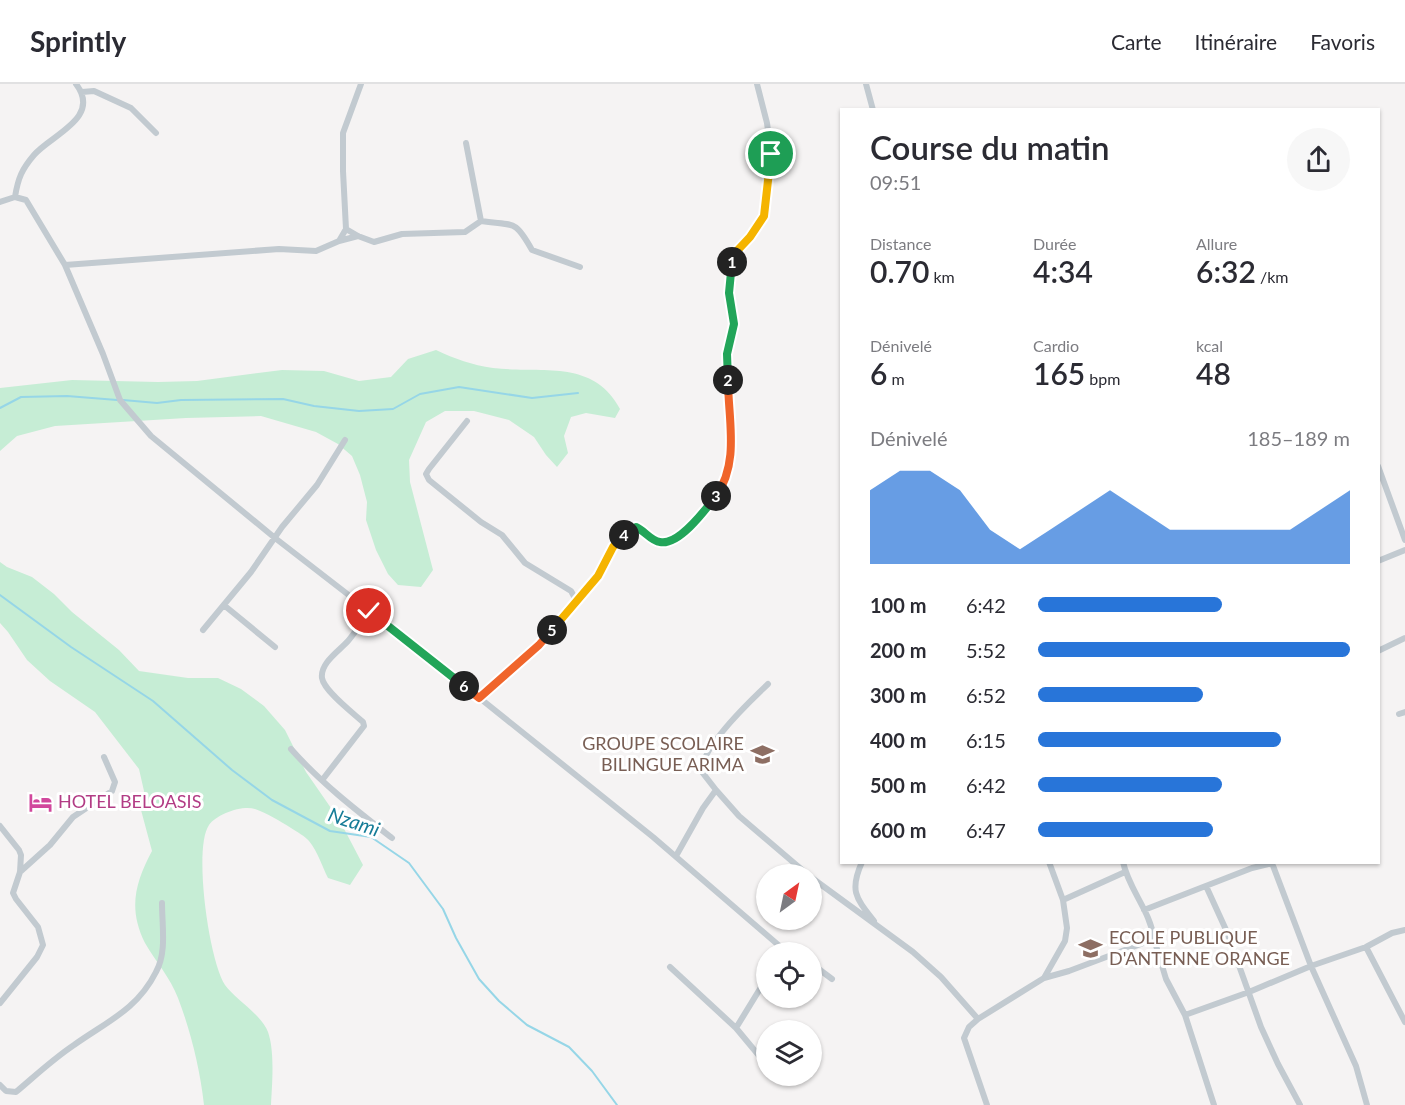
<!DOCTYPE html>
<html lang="fr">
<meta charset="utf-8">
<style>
:root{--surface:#fff;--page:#f7f7f7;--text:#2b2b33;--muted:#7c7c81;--line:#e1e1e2;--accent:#2875d9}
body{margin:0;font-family:Lato,sans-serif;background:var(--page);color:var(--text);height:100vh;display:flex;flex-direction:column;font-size:22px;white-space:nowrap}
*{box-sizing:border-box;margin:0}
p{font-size:20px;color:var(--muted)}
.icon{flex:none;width:33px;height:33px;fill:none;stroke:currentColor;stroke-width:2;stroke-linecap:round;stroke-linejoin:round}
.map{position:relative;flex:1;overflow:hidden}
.side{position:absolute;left:840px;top:24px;width:540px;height:756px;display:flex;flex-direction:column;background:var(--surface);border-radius:0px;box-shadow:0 2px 4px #0004}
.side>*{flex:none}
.needle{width:39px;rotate:33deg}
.fabs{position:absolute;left:756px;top:780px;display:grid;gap:12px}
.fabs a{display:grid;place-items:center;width:66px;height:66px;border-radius:50%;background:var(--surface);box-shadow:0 2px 4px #0004;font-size:30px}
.pin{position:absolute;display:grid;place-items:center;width:51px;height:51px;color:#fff;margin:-26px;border:3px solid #fff;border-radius:50%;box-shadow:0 2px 6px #0007}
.km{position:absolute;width:30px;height:30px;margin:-15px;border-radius:50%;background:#222;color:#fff;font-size:16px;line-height:30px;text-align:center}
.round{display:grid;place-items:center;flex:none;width:63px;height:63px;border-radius:32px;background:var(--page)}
.headline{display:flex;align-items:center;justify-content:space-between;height:102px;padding:0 30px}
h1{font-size:33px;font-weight:600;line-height:45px}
.figures{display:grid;grid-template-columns:repeat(3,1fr);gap:9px;height:102px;padding:6px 30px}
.figures div{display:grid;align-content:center}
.figures b{font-size:30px;font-weight:600}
.figures small{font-size:16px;font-weight:400}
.figures p{font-size:16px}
.chart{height:168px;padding:12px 30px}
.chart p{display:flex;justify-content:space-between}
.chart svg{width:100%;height:108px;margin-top:6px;fill:var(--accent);opacity:.7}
ul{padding:0 30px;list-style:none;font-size:20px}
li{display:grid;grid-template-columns:96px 72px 1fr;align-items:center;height:45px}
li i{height:15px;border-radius:8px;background:var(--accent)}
header{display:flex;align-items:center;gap:36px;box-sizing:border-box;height:84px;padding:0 30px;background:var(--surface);border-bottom:2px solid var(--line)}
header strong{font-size:28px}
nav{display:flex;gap:33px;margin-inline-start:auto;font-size:21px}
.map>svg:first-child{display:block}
.green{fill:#c6edd5}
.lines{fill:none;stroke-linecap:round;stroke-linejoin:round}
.stream{stroke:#96d6e7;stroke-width:2}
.street{stroke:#c2cad0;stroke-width:6}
.split-1-casing{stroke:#fff;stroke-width:12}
.split-2-casing{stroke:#fff;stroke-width:12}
.split-3-casing{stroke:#fff;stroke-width:12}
.split-4-casing{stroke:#fff;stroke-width:12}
.split-5-casing{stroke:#fff;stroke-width:12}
.split-6-casing{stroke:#fff;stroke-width:12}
.split-7-casing{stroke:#fff;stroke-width:12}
.split-1{stroke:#f5b400;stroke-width:8}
.split-2{stroke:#22a559;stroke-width:8}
.split-3{stroke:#f0652b;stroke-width:8}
.split-4{stroke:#22a559;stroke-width:8}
.split-5{stroke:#f5b400;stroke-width:8}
.split-6{stroke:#f0652b;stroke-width:8}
.split-7{stroke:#22a559;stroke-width:8}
.labels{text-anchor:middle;stroke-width:6;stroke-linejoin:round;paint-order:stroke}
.education-label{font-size:18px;fill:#785e54;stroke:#fff;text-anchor:end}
.hotel-label{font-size:18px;fill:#b23c85;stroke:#fff;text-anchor:start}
.water-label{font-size:20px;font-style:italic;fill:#167c97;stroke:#fff}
</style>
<header>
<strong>Sprintly</strong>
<nav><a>Carte</a><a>Itinéraire</a><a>Favoris</a></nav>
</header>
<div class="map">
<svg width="1405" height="1021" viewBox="0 0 1405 1021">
<rect width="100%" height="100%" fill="#f5f3f3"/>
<path class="green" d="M 436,266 C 455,275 472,281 493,284 C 541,290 593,274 620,325 L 615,334 L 586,329 L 571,333 L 564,352 L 568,369 L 557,383 L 546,371 L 534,353 L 509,336 L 474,327 L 445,327 L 426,338 L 409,376 L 410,398 L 433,486 L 421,503 L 398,501 L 388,490 L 376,466 L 366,436 L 367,418 L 360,391 L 352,372 L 338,360 L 316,348 L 261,332 L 186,334 L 55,342 L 17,352 L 0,367 L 0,304 L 72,296 L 158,298 L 197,297 L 282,286 L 324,287 L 359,297 L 391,293 L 408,275 Z
M 0,478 L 7,483 L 32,493 L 54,510 L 72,528 L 119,566 L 139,587 L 188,594 L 218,594 L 241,605 L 264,622 L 285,646 L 306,688 L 340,737 L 363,781 L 350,801 L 328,794 C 322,782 318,768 309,757 C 305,752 297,748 291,744 C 280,737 267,729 255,725 C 242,721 217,730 209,741 C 193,764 209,877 225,901 C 235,915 262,931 268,948 C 275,968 272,1000 271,1021 L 204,1021 C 200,985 191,948 178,914 C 170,893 156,878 145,859 C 128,825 135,799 152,767 L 141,726 L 144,707 L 139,685 L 95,628 L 50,597 L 27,576 L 8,548 L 0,539 Z"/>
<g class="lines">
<path class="stream" d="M 123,316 L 157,319 L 181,316 L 283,315 L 314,322 L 359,327 L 393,325 L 420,310 L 459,303 L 532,314 L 578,309
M 0,324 L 21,313 L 67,312 L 117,316
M 0,511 L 71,563 L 153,617 L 232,686 L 272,716 L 330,747 L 371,753 L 409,779 L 443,825 L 456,854 L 479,895 L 499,917 L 527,941 L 569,963 L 592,987 L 617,1021"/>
<path class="street" d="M 361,0 L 343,49 L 343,87 L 346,145 L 358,152 L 374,158 L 402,150 L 465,148 L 481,137 C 514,142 514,134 532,166 L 580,183
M 866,0 L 873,26
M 82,8 L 94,7 L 131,24 L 156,49
M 466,59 L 481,137
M 15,113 C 18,94 22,85 34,71 C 51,51 102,34 76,0
M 0,118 L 15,113 L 26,116 L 65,181 L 103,270 L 120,316 L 151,352 L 275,454 L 421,567 L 653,753 L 783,865 L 792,868
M 339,157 L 358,152
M 65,181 L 279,165 L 316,167 L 339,157 L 346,145
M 467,337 L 429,385 L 426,390 L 429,396 L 481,438 L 502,451 L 525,479 L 571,507 L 576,516
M 1378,382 L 1405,456
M 1378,477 L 1405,466
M 225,522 L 275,563
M 203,546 L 251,488 L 282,443 L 317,401 L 345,356
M 1378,567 L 1405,554
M 479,614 L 539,561 L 598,492 L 613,463 L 621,452 L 631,445 L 636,443 L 655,457 L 663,459 L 672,457 L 685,448 L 705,427 L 724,400 L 729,384 L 732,346 L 728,311 L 727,270 L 734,240 L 729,209 L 731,183 L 735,169 L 750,153 L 764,132 L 771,70 L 767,39 L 757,0
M 1399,630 L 1405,628
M 291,665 C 321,699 356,726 392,754
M 323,695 L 364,642 L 363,638 C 353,629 324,607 322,594 C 320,579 339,567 348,557 C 356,548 362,537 369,527
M 716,706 L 702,688 C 699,665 751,616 768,600
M 0,742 L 19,766 L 21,771 L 20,788 L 13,809 L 16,815 L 38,843 L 43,861 L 37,873 L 0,919
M 676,772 L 703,724 L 716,706 L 739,732 L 807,790
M 862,778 C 849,807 856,814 874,837
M 1049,778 L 1063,816
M 1272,779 L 1311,882 L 1356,982 L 1367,1021
M 20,788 L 50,761 L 73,733 L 112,707 L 115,698 L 104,673
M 812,794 L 913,868 L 941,893 L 978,935
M 1206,802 L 1227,848 L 1261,943 L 1278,980 L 1300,1021
M 1144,826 L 1252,784 L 1273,779
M 1154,855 L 1166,895 L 1185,931 L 1214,1021
M 1366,863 L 1405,938
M 812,880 L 832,895
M 670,883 L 736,944 L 766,895
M 1044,894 L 1065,857 L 1067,844 L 1063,816 L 1125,788
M 1185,931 L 1249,908 L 1311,882 L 1366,863 L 1392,849 L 1405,846
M 736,944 L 766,980
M 0,1001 L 6,1007 L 16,1008 C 35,992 53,975 74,961 C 106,938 137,926 156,888 C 167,868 162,842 162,819
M 987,1021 L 964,954 L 969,943 L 978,935 L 1044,894 L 1069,887 L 1154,855 C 1150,826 1129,806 1123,778"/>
</g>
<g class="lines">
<defs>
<path id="split-1" d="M 732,178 L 735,169 L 750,153 L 764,132 L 771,70"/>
<path id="split-2" d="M 728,296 L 727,270 L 734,240 L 729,209 L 732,178"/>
<path id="split-3" d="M 716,412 C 740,378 728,335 728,296"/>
<path id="split-4" d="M 624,451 L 636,443 C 645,447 651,457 660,458 C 679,462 706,425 716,412"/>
<path id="split-5" d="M 552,546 L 598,492 L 613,463 L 624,451"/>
<path id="split-6" d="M 464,602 L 479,614 L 539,561 L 552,546"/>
<path id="split-7" d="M 369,527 L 464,602"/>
</defs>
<use href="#split-1" class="split-1-casing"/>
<use href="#split-2" class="split-2-casing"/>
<use href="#split-3" class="split-3-casing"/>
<use href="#split-4" class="split-4-casing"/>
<use href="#split-5" class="split-5-casing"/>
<use href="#split-6" class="split-6-casing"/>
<use href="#split-7" class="split-7-casing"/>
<use href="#split-1" class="split-1"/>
<use href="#split-2" class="split-2"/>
<use href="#split-3" class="split-3"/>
<use href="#split-4" class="split-4"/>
<use href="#split-5" class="split-5"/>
<use href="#split-6" class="split-6"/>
<use href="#split-7" class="split-7"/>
</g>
<defs>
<symbol id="school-bare" viewBox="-9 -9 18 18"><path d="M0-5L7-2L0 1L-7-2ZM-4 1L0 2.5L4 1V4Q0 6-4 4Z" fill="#8d6e63" stroke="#fff" stroke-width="2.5" paint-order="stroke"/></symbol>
<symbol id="hotel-bare" viewBox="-9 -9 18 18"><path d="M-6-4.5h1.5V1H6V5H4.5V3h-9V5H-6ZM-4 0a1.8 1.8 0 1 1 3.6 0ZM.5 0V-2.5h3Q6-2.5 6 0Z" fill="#d1479c" stroke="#fff" stroke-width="2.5" paint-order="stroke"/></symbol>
</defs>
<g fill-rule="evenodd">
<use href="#school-bare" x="746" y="654" width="33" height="33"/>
<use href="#hotel-bare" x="24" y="702" width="33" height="33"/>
<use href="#school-bare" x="1074" y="848" width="33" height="33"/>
</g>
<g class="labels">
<g class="education-label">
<text x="744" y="666">GROUPE SCOLAIRE<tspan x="744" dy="21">BILINGUE ARIMA</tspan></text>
<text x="1109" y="860" text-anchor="start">ECOLE PUBLIQUE<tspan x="1109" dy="21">D'ANTENNE ORANGE</tspan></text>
</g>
<g class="hotel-label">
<text x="58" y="724">HOTEL BELOASIS</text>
</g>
<g class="water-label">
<text transform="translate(354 738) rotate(18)" y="7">Nzami</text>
</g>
</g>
</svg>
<div class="fabs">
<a><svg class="needle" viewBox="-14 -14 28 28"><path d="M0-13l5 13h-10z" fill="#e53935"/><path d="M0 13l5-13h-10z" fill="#7c7c81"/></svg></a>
<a><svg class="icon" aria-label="locate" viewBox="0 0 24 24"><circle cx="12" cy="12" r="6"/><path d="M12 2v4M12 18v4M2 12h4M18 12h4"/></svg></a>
<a><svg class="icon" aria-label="layers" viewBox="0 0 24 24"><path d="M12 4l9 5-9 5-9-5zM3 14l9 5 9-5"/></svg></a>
</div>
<div class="pin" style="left:771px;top:70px;background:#1e9e55"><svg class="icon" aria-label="arrive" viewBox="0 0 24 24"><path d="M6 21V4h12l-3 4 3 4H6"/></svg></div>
<div class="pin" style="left:369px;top:527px;background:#d93025"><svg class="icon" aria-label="check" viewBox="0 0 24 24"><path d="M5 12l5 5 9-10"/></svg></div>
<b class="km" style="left:732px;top:178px">1</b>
<b class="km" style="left:728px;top:296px">2</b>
<b class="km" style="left:716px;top:412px">3</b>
<b class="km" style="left:624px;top:451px">4</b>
<b class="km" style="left:552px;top:546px">5</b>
<b class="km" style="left:464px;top:602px">6</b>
<section class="side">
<div class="headline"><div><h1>Course du matin</h1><p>09:51</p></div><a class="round"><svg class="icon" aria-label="share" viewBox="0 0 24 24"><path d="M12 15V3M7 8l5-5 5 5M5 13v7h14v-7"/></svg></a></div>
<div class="figures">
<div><p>Distance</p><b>0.70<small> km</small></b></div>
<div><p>Durée</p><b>4:34</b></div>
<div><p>Allure</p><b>6:32<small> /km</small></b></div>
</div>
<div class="figures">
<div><p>Dénivelé</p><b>6<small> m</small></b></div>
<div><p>Cardio</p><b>165<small> bpm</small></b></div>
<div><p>kcal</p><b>48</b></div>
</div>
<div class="chart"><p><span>Dénivelé</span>185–189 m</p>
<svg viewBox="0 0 160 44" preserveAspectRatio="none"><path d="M0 44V14L10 6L20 6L30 14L40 30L50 38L60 30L70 22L80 14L90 22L100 30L110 30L120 30L130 30L140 30L150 22L160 14V44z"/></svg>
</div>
<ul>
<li><b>100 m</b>6:42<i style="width:59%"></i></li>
<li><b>200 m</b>5:52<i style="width:100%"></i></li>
<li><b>300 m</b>6:52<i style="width:53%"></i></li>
<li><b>400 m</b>6:15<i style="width:78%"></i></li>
<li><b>500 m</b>6:42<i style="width:59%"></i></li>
<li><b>600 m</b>6:47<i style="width:56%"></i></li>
</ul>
</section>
</div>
